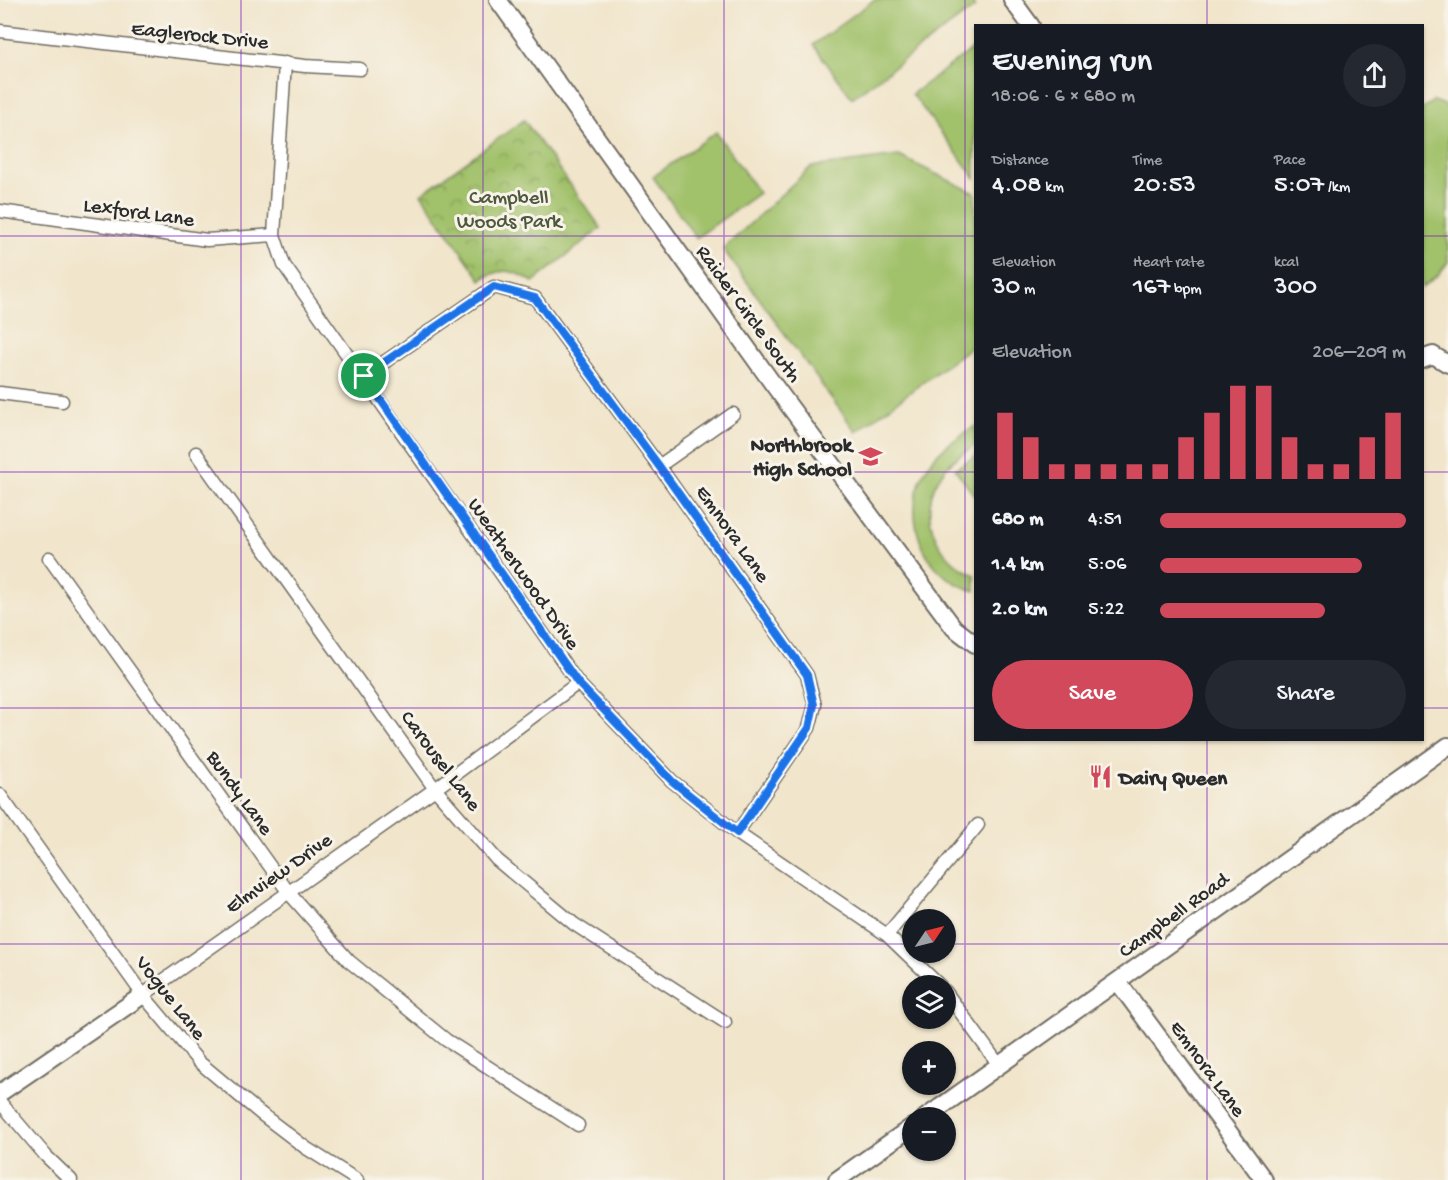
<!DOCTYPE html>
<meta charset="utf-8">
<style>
:root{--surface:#171b24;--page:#242831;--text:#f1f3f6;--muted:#9ea1a6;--accent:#d1495b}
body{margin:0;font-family:"Gochi Hand",sans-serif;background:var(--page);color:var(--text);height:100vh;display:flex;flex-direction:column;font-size:22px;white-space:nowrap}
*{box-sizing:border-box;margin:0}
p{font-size:20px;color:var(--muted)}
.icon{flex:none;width:33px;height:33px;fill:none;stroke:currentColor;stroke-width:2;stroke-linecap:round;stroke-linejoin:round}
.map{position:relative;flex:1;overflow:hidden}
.panel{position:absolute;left:974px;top:24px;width:450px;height:717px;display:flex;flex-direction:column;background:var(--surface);border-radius:0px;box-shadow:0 2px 4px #0004}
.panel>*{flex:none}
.needle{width:39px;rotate:55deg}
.tools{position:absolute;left:902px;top:909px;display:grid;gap:12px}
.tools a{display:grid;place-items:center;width:54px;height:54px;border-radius:50%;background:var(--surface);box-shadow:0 2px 4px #0004;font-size:30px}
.pin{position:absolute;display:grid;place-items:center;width:51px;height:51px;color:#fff;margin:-26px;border:3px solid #fff;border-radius:50%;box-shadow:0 2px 6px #0007}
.round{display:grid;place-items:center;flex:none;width:63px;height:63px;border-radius:32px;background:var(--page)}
.overview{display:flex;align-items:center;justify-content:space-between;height:102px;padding:0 18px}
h1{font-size:33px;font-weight:600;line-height:45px}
.figures{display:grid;grid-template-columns:repeat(3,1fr);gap:9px;height:102px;padding:6px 18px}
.figures div{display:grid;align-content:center}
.figures b{font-size:26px;font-weight:600}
.figures small{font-size:16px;font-weight:400}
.figures p{font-size:16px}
.chart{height:168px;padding:12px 18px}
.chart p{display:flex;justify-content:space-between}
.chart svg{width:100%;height:108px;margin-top:6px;stroke:var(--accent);stroke-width:6}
.primary-button{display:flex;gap:12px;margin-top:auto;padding:12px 18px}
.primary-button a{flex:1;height:69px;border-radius:36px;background:var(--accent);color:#fff;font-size:24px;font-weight:600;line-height:69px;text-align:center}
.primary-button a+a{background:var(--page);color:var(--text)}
ul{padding:0 18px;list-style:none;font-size:20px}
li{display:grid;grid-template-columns:96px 72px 1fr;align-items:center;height:45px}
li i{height:15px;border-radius:8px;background:var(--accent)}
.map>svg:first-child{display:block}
.park{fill:url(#park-crowns);stroke:#66764a;stroke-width:1.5}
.pitch{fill:#a1c16a;stroke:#66764a;stroke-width:1.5}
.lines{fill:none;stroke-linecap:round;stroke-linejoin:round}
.minor-casing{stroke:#706c63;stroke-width:15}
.tertiary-casing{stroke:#706c63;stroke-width:20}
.minor{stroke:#fff;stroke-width:12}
.tertiary{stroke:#fff;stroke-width:16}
.route-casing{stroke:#fff;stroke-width:12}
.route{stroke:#1a73e8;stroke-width:8}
.grid{fill:none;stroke:#7b2cbf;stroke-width:1.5;stroke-opacity:0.55}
.labels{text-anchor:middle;stroke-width:6;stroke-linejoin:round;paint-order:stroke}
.street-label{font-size:21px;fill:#2b2b2b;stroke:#f7f3e8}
.park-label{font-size:21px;fill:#4e583e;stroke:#f7f3e8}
.poi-label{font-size:21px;font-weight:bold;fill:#2b2b2b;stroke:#f7f3e8;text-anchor:end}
</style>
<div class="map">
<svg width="1448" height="1180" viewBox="0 0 1448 1180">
<defs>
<pattern id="park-crowns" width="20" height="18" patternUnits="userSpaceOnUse" patternTransform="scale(1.5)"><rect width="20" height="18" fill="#a1c16a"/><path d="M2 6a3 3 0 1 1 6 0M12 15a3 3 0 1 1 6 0" fill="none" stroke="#839d57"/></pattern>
</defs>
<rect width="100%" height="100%" fill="#f7f3e8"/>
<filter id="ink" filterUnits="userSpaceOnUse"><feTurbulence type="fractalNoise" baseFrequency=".0167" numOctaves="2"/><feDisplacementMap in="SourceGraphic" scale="12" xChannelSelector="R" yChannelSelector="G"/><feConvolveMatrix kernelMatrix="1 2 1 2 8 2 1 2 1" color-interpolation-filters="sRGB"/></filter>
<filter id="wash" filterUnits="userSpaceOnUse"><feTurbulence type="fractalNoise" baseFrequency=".008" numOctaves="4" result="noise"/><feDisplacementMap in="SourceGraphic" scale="24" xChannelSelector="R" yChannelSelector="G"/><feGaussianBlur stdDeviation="1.35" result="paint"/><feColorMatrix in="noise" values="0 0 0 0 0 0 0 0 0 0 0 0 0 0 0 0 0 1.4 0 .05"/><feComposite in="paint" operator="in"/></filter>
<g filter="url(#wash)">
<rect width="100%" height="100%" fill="#f1e5cb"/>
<path class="park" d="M 524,120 L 601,228 L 533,282 C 513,269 501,267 481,280 L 421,194 Z"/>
<path class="pitch" d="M 874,0 L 970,0 L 975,7 L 852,98 L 813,45 Z
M 975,47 L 975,178 L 912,94 Z
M 1433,101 L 1445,105 L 1448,110 L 1448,262 L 1439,274 L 1422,288 L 1422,109 Z
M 716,132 L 759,193 L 696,238 L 653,177 Z
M 899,156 L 975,193 L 975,344 L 856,432 L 723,249 L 811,167 Z
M 975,426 L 975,445 C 964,453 951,460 943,472 C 915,509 934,558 975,575 L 975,591 C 920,577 898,510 929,464 C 940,448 959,437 975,426 Z
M 975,456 L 975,497 L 955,469 Z"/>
</g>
<g filter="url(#ink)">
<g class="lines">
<defs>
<path id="minor" d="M 0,31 L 305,66 L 360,69
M 285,63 L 274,235 L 284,265 L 578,683 L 672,781 L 737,833 L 887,935 L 940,986
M 0,211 L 207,240 L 274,235
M 364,376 L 494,287 L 535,298 L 659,466 L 807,675 L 815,705 L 809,728 L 737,833
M 0,393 L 62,401
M 196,453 L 435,789 L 497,860 L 574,924 L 725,1022
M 659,466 L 733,414
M 49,558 L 289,893 L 349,961 L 446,1040 L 578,1125
M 0,795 L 143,995 L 199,1062 L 260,1113 L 306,1148 L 357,1180
M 887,935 L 978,825
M 945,991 L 999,1065
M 143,995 L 435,789 L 578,683
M 0,1102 L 46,1156 L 71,1180"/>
<path id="tertiary" d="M 498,0 L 773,384 L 954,628 L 975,644
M 1012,0 L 1031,26
M 1422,359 L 1433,355 L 1448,364
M 1118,982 L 1264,1180
M 0,1093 L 143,995
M 925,1118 L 1448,746
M 837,1180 L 912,1127"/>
</defs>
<use href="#minor" class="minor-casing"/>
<use href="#tertiary" class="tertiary-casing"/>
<use href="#minor" class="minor"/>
<use href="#tertiary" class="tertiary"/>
</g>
</g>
<g class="lines" filter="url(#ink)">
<defs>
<path id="route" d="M 494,287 L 535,298 L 659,466 L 807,675 L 814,705 L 809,728 L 737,833 L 672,781 L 578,683 L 364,376 Z"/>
</defs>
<use href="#route" class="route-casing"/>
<use href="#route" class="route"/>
</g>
<path class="grid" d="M 241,0 L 241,1180M 483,0 L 483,1180M 724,0 L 724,1180M 965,0 L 965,1180M 1207,0 L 1207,26M 0,236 L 975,236M 1422,236 L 1448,236M 0,472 L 975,472M 1422,472 L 1448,472M 0,708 L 975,708M 1422,708 L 1448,708M 1207,740 L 1207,1180M 0,944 L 912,944M 945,944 L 1448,944"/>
<defs>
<symbol id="school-bare" viewBox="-9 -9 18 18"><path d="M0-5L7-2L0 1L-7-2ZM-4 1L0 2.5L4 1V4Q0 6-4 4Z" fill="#d1495b" stroke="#f7f3e8" stroke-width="2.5" paint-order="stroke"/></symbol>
<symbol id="restaurant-bare" viewBox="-9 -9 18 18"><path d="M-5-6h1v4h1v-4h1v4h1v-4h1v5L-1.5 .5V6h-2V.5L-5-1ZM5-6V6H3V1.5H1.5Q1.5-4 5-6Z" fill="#d1495b" stroke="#f7f3e8" stroke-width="2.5" paint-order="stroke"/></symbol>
</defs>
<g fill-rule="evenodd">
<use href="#school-bare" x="854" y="440" width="33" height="33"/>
<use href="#restaurant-bare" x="1084" y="760" width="33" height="33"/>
</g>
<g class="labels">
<g class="street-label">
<text transform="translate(200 34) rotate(6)" y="7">Eaglerock Drive</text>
<text transform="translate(139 211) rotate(8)" y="7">Lexford Lane</text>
<text transform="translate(750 313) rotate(54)" y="7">Raider Circle South</text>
<text transform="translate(734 533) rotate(55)" y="7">Emnora Lane</text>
<text transform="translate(525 573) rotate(55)" y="7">Weatherwood Drive</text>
<text transform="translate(442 760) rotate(53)" y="7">Carousel Lane</text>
<text transform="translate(241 792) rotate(54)" y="7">Bundy Lane</text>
<text transform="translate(278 872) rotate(-35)" y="7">Elmview Drive</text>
<text transform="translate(1173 914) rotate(-36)" y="7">Campbell Road</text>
<text transform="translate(172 997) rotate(52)" y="7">Vogue Lane</text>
<text transform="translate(1209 1068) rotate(54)" y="7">Emnora Lane</text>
</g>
<g class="park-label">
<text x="509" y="203">Campbell<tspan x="509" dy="24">Woods Park</tspan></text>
</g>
<g class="poi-label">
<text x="852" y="451">Northbrook<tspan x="852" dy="24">High School</tspan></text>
<text x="1119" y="784" text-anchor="start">Dairy Queen</text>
</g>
</g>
</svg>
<div class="tools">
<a><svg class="needle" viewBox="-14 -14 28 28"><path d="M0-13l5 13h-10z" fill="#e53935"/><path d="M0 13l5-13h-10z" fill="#9ea1a6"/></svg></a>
<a><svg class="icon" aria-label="layers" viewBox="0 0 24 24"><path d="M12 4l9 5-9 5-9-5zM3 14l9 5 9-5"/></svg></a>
<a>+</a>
<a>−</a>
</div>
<div class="pin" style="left:364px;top:376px;background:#1e9e55"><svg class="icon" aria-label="arrive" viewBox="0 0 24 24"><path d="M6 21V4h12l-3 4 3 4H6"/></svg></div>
<section class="panel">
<div class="overview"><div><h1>Evening run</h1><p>18:06 · 6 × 680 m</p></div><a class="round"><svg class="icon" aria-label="share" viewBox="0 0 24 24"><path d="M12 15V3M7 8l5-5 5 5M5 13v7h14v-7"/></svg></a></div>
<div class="figures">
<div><p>Distance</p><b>4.08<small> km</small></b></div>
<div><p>Time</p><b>20:53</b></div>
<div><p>Pace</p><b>5:07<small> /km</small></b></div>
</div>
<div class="figures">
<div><p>Elevation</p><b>30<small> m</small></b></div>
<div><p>Heart rate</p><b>167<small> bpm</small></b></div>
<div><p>kcal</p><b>300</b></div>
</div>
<div class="chart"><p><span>Elevation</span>206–209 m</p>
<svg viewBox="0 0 160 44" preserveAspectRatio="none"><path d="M5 44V17M15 44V27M25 44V38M35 44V38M45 44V38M55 44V38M65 44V38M75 44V27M85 44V17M95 44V6M105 44V6M115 44V27M125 44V38M135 44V38M145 44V27M155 44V17"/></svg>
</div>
<ul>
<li><b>680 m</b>4:51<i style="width:100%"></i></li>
<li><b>1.4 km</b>5:06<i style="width:82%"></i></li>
<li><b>2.0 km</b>5:22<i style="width:67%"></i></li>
</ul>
<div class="primary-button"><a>Save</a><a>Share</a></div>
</section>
</div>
